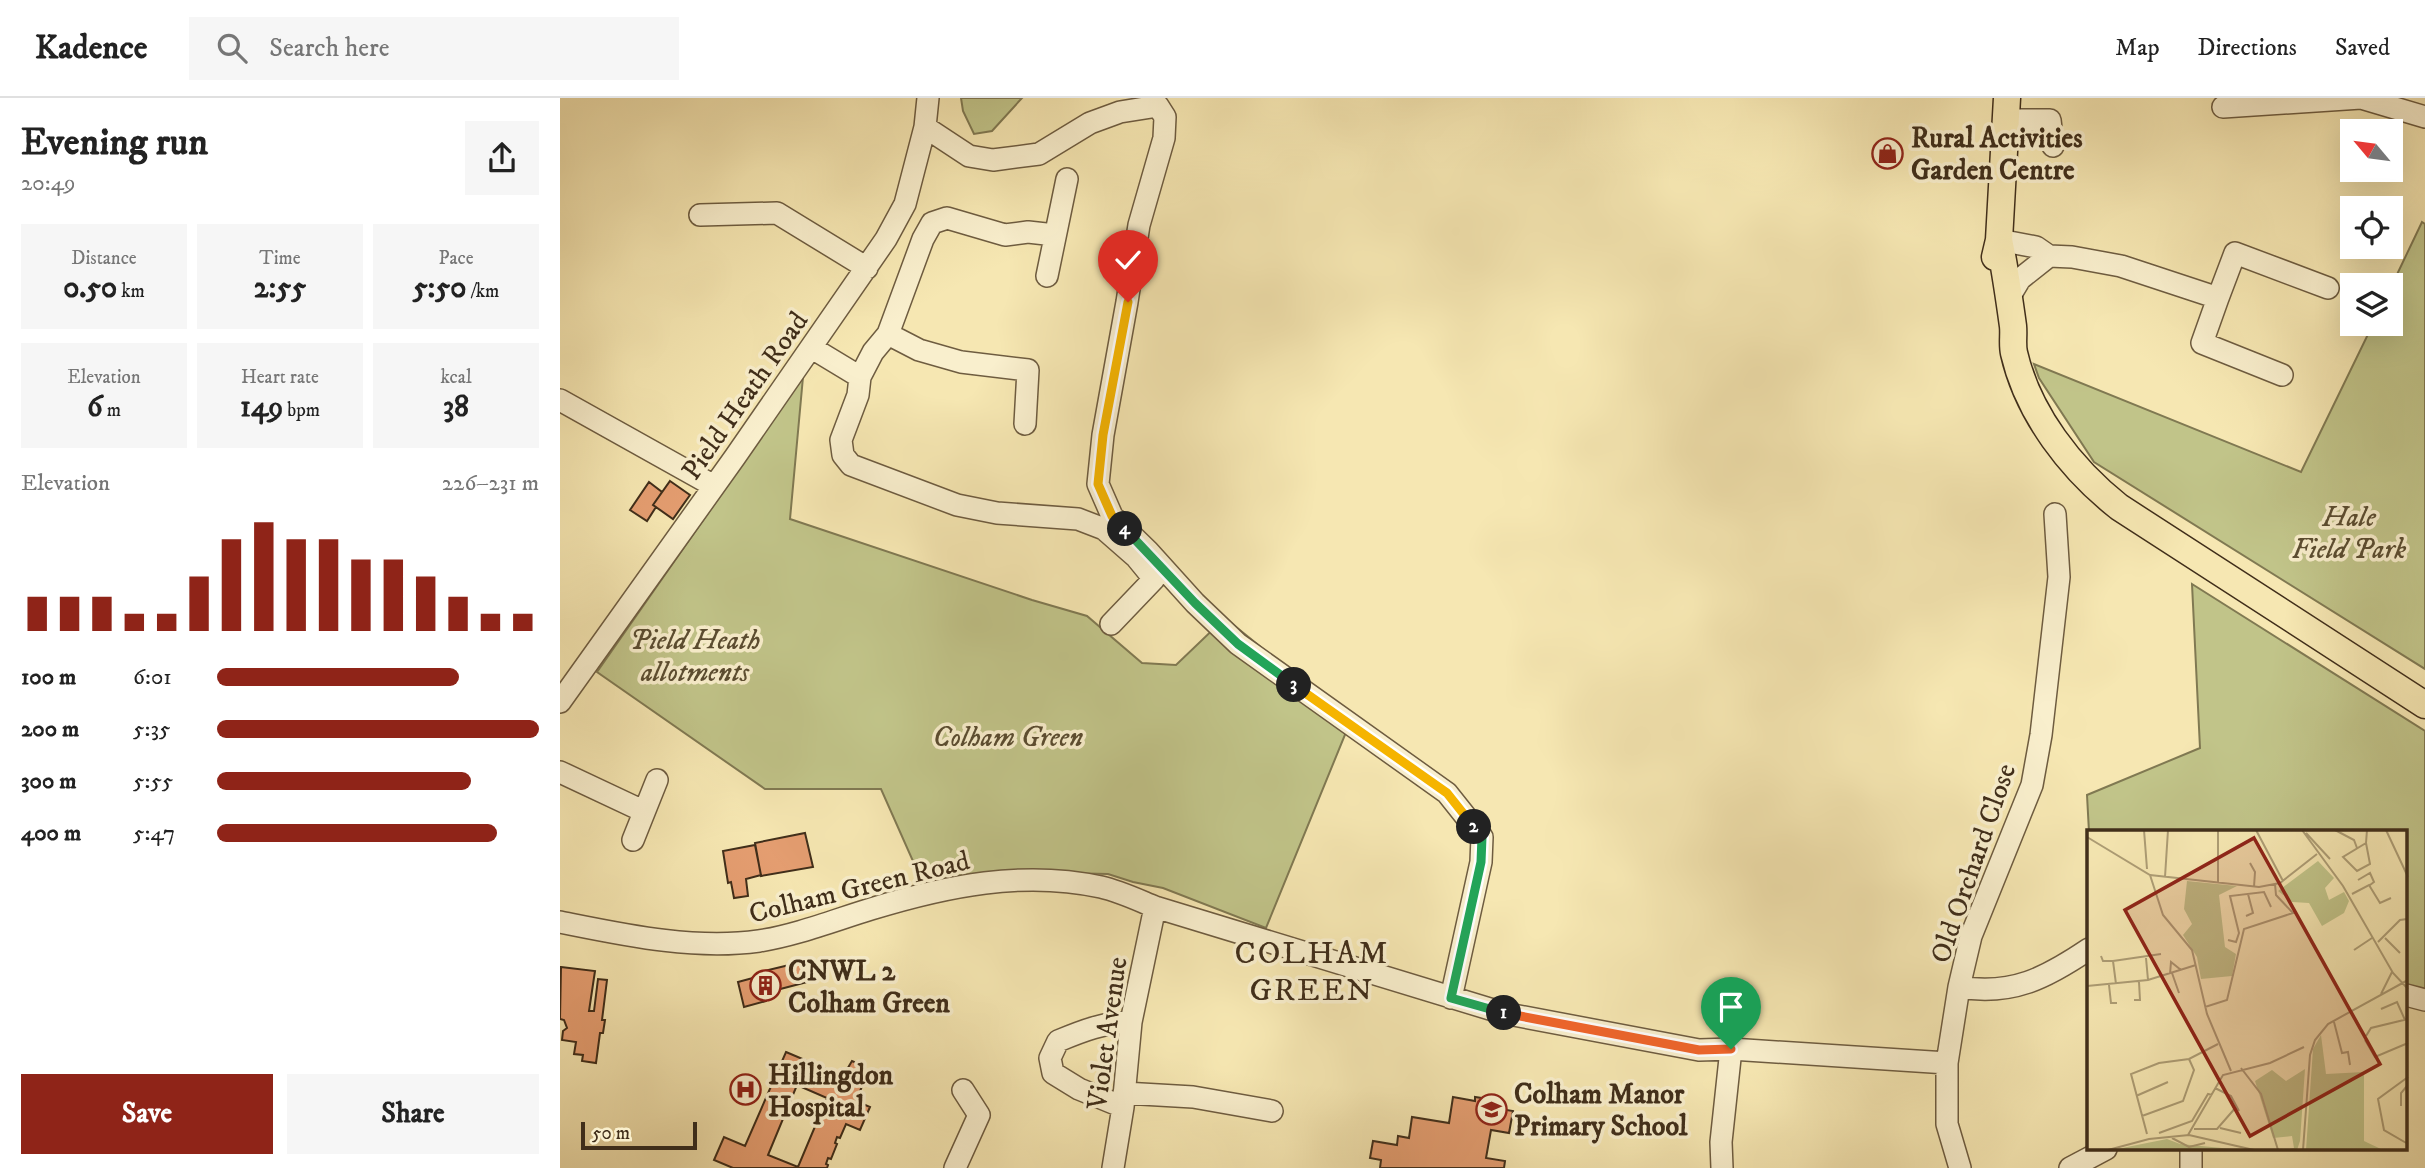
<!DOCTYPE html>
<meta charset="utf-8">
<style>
:root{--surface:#fff;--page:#f6f6f6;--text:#222;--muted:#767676;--line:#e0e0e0;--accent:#8f2418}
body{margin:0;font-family:"IM FELL DW Pica",serif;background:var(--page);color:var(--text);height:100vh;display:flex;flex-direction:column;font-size:26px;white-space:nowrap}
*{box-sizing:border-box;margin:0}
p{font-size:23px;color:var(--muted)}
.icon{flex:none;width:38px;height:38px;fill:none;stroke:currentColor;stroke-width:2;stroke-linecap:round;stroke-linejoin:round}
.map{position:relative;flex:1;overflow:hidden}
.sheet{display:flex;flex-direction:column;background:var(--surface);width:560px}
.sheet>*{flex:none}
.needle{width:46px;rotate:299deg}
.fabs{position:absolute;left:1780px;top:21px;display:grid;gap:14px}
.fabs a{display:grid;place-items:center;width:63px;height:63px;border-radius:0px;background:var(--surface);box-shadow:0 7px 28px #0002;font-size:35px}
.scale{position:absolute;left:21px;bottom:18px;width:116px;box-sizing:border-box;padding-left:7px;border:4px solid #402e1a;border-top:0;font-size:19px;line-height:24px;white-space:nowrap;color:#402e1a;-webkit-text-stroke:5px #f9efcd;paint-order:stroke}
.pin{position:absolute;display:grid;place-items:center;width:60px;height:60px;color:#fff;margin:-72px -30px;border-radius:50% 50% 50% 0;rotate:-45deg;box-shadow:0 0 7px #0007}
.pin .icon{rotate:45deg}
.km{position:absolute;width:35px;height:35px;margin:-18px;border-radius:50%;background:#222;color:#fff;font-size:19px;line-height:35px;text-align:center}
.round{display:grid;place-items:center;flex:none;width:74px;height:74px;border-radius:0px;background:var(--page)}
.overview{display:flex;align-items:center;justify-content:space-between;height:119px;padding:0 21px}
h1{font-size:38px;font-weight:700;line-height:52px}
.figures{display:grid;grid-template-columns:repeat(3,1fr);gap:10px;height:119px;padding:7px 21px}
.figures div{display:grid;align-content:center;border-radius:0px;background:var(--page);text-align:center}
.figures b{font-size:30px;font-weight:700}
.figures small{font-size:19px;font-weight:400}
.figures p{font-size:19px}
.chart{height:196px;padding:14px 21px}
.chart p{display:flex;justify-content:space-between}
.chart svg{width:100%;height:126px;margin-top:7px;stroke:var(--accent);stroke-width:6}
.button{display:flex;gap:14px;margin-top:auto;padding:14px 21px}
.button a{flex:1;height:80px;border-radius:0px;background:var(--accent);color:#fff;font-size:28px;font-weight:700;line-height:80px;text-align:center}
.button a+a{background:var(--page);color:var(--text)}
ul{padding:0 21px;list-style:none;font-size:23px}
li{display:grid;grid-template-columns:112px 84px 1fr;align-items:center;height:52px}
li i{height:18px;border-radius:9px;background:var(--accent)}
header{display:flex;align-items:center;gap:42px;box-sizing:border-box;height:98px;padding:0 35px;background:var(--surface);border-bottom:2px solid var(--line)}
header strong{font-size:33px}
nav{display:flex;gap:38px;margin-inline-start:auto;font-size:24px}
.search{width:490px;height:63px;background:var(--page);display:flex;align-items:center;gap:18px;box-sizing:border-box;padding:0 24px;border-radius:0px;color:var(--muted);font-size:26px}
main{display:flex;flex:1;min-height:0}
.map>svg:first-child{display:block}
.green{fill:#c1c489;stroke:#807952;stroke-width:2}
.building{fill:#e59e71;stroke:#402e1a;stroke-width:2;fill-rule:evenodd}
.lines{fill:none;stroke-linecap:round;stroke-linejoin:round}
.minor-casing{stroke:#6e5c40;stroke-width:24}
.major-casing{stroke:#402e1a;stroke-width:29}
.minor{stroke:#f9efcd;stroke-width:21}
.major{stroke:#f6e7b2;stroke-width:26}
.split-1-casing{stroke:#fff;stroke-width:14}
.split-2-casing{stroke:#fff;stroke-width:14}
.split-3-casing{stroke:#fff;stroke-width:14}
.split-4-casing{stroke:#fff;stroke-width:14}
.split-5-casing{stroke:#fff;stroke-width:14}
.split-1{stroke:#f0652b;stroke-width:9}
.split-2{stroke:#22a559;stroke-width:9}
.split-3{stroke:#f5b400;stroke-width:9}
.split-4{stroke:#22a559;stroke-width:9}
.split-5{stroke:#f5b400;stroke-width:9}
.labels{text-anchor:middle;stroke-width:7;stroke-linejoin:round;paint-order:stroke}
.poi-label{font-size:28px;font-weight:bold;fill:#402e1a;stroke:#f9efcd;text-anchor:start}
.street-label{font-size:28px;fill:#402e1a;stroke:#f9efcd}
.park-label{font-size:28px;font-style:italic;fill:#5a4c30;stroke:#f9efcd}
.quarter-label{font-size:32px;letter-spacing:2px;fill:#402e1a;stroke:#f9efcd}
.inset-road{fill:none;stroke:#ad9d75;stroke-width:2}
.view{fill:#8f2418;fill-opacity:0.15;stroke:#8f2418;stroke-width:3.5}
.inset-edge{fill:none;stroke:#402e1a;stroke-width:3.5}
</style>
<header>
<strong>Kadence</strong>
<div class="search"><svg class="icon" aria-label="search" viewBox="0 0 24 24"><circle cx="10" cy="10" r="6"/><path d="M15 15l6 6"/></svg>Search here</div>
<nav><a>Map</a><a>Directions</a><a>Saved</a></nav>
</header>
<main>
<section class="sheet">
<div class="overview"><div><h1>Evening run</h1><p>20:49</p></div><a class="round"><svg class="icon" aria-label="share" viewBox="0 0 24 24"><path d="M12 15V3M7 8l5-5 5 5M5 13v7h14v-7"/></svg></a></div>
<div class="figures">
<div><p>Distance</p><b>0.50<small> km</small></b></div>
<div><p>Time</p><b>2:55</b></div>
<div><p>Pace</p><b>5:50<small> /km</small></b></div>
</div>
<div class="figures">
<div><p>Elevation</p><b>6<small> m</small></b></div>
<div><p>Heart rate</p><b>149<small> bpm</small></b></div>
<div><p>kcal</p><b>38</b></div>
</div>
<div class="chart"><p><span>Elevation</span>226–231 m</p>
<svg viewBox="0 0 160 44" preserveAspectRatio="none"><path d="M5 44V32M15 44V32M25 44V32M35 44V38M45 44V38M55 44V25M65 44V12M75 44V6M85 44V12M95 44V12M105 44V19M115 44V19M125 44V25M135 44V32M145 44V38M155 44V38"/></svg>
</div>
<ul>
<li><b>100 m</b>6:01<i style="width:75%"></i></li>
<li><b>200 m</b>5:35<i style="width:100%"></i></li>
<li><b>300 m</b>5:55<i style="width:79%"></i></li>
<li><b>400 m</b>5:47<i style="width:87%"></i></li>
</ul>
<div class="button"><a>Save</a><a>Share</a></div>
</section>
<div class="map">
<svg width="1865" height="1070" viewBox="0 0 1865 1070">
<rect width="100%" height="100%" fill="#f6e7b2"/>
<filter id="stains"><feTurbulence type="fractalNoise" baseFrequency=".00286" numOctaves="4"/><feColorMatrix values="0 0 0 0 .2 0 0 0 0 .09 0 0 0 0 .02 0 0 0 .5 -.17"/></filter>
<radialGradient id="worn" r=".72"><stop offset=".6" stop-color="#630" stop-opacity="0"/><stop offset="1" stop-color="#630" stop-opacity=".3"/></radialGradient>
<path class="green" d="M 401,0 L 462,0 L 432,33 L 414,36 L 403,13 Z
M 1862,124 L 1865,126 L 1865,571 L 1534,364 L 1479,280 L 1474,266 L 1741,374 L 1813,226 L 1830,226 L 1831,189 Z
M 243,279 L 230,421 L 472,502 L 527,518 L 582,565 L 616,567 L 665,520 L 791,622 L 706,830 L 603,790 L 573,784 L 548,776 L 462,774 L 364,788 L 321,691 L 205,691 L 37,574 Z
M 1632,486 L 1865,633 L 1865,902 L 1846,897 L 1846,734 L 1529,734 L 1527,697 L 1640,650 Z"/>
<path class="building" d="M 110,383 L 130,397 L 113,421 L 93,407 Z
M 89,384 L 102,394 L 93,407 L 96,409 L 87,423 L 70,412 Z
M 245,735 L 253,769 L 201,778 L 195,745 Z
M 195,747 L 201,777 L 186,781 L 188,798 L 174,800 L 171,784 L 168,785 L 163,753 Z
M 246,863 L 251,883 L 205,895 L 206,903 L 184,909 L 178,884 L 204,877 L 204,873 Z
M 1,869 L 35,873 L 29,913 L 34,913 L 38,881 L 47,882 L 42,922 L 45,922 L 43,935 L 40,935 L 36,965 L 22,963 L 23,957 L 14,956 L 16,944 L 2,942 L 3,933 L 7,930 L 4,922 L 0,921 Z
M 226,954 L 280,977 L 282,971 L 286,973 L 292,963 L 304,968 L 301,979 L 305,981 L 296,1003 L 310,1009 L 300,1032 L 286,1026 L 280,1040 L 277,1039 L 275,1045 L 277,1046 L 271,1061 L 268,1060 L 266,1066 L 268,1067 L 267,1070 L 173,1070 L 154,1062 L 164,1039 L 185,1048 ZM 237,987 L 267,1000 L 238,1069 L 208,1057 Z
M 893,999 L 915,1003 L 915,999 L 935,1002 L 934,1010 L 953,1013 L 949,1035 L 931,1032 L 926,1060 L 945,1063 L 944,1070 L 820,1070 L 821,1062 L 810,1060 L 813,1043 L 837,1047 L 838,1038 L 849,1040 L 852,1019 L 889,1025 Z"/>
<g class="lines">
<defs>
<path id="minor" d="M 1801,0 L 1865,19
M 1663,9 L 1801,0
M 1447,22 L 1490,22 L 1493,48
M 365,29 L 409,58 L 433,62 L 479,56 L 530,25 L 560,14 L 598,8 L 605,19 L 604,40 L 579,127 L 567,204 L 543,337 L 538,386 L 552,418 L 588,453 L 635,505 L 678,546 L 887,695 L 922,739 L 921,764 L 891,900
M 140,117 L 217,115 L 307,170
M 495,137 L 468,134 L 445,137 L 387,120 L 372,125 L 363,141 L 328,236 L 313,254 L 300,279 L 298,297 L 281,342 L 283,357 L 291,367 L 397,407 L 437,415 L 518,421 L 544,431 L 576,459 L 594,481 L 551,526
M 1439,142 L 1476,149 L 1489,158 L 1512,159 L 1561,168 L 1658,200 L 1675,155 L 1768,190
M 487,178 L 507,81
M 1658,200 L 1642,245 L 1722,277
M 1448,201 L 1460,181 L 1489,158
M 328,236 L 359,252 L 401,264 L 468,272 L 465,326
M 252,250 L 300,279
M 0,302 L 154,388
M 0,604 L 175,359 L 326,141 L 345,106 L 365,29 L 368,0
M 0,674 L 83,713
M 73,742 L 97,682
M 0,824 C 65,837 133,852 199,843 C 237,837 275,822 311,811 C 386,788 463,772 541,789 C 559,793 578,802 595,809 L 943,915 L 1139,952 L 1171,951 L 1387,965
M 1399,889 C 1452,898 1486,880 1529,851
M 1846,897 L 1865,902
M 564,995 L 633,999 L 712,1013
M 563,1009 L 519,991 L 493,975 L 490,960 L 498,943 C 522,933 545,924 571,924
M 1631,1051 L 1631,1070
M 395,1070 L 419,1017 L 403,992
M 553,1070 L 563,1009 L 571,924 L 595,809
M 1162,1070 L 1161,1044 L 1171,951
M 1400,1070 L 1387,1026 L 1387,965 L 1399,889 L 1411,838 L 1472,687 L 1481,637 L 1499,479 L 1495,416
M 1510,1070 L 1546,1051"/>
<path id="major" d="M 1439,142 C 1445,170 1449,199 1453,228 C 1454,237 1452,246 1454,255 C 1468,316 1511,371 1559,409 L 1865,607
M 1435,159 L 1439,142 L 1447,0"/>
</defs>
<use href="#minor" class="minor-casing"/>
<use href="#major" class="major-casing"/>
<use href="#minor" class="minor"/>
<use href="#major" class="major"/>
</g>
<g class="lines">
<defs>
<path id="split-1" d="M 944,915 L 1139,952 L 1171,951"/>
<path id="split-2" d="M 914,729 L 922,739 L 921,764 L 891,900 L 944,915"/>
<path id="split-3" d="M 734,587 L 887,695 L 914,729"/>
<path id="split-4" d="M 565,431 L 635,505 L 678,546 L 734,587"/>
<path id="split-5" d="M 565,431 L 552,418 L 538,386 L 543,337 L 568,204"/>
</defs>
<use href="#split-1" class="split-1-casing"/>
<use href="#split-2" class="split-2-casing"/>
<use href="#split-3" class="split-3-casing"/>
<use href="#split-4" class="split-4-casing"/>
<use href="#split-5" class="split-5-casing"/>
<use href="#split-1" class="split-1"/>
<use href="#split-2" class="split-2"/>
<use href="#split-3" class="split-3"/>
<use href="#split-4" class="split-4"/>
<use href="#split-5" class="split-5"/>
</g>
<defs>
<symbol id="shop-ring" viewBox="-11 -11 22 22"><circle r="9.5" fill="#f9efcd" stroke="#8f2418" stroke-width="1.5"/><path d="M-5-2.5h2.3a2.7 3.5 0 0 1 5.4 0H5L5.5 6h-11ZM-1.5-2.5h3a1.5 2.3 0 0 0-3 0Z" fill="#8f2418"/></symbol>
<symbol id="building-ring" viewBox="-11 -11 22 22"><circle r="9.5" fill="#f9efcd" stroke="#8f2418" stroke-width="1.5"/><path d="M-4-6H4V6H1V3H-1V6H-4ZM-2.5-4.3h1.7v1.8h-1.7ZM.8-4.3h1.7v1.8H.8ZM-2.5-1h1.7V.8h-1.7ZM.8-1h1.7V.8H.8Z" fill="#8f2418"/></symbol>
<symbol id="hospital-ring" viewBox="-11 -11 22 22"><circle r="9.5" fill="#f9efcd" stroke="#8f2418" stroke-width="1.5"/><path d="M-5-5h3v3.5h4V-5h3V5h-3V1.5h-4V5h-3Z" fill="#8f2418"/></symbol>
<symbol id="school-ring" viewBox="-11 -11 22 22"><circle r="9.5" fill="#f9efcd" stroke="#8f2418" stroke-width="1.5"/><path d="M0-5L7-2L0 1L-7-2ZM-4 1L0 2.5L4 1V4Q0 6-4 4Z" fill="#8f2418"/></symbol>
</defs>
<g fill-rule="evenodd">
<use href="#shop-ring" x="1310" y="38" width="35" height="35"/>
<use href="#building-ring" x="188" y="870" width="35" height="35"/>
<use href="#hospital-ring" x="168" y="974" width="35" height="35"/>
<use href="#school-ring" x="914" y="994" width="35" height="35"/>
</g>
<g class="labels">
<g class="poi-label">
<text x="1351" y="49">Rural Activities<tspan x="1351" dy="32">Garden Centre</tspan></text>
<text x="228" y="882">CNWL 2<tspan x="228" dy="32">Colham Green</tspan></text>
<text x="208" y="986">Hillingdon<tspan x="208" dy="32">Hospital</tspan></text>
<text x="954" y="1005">Colham Manor<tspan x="954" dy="32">Primary School</tspan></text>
</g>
<g class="street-label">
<text transform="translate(184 297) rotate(-55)" y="10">Pield Heath Road</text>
<text transform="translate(1412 765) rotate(-71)" y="10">Old Orchard Close</text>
<text transform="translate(299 788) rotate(-14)" y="10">Colham Green Road</text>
<text transform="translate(546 935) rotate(-82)" y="10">Violet Avenue</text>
</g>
<g class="park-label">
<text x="1789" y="428">Hale<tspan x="1789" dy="32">Field Park</tspan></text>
<text x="135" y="551">Pield Heath<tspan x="135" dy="32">allotments</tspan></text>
<text x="448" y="648">Colham Green</text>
</g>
<g class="quarter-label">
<text x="752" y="865">COLHAM<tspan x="752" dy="37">GREEN</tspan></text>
</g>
</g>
<g transform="translate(1527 732)">
<rect width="320" height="320" fill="#f6e7b2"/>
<path d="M 231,31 L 247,48 L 238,58 L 242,70 L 257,62 L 262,71 L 257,83 L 235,96 L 222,73 L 205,72 L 191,61 ZM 100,51 L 150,56 L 132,65 L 138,117 L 149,124 L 145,146 L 114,149 L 110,127 L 96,105 L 105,94 L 97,79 ZM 234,205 L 239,244 L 277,242 L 277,311 L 296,320 L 219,320 L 226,219 ZM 218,239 L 213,311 L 210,320 L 198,320 L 207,318 L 205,306 L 186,308 L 168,251 L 185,240 L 199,251 ZM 80,309 L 93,314 L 156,320 L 25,320 Z" fill="#c1c489"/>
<path class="inset-road" d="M 57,0 L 60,39M 169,0 L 196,51M 215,0 L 256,56 L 306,143 L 321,159M 248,0 L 267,10 L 270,18M 299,0 L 321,47M 219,3 L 243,29M 0,7 L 63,45 L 172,57 L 193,53 L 230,24M 279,13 L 283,34 L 270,41 L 256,27 L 279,13 L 280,0M 163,33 L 168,42 L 167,57M 63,45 L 76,85 L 105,120 L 120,184 L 144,241M 78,47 L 81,0M 271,50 L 283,43 L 287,52 L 283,55M 131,53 L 131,0M 265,64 L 282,55 L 293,73 L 304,68M 159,86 L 166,83 L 161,64M 298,108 L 313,123M 141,110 L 149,112 L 152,103 L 143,66 L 177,62 L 184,77M 291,112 L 313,90 L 320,89M 267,120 L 285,108M 14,126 L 16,131 L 26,131 L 74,124M 59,128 L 61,150M 26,131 L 29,154M 85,143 L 92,163M 83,144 L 84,132 L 94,140M 22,155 L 24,173 L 30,173M 0,156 L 61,150 L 109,135M 294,164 L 305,142M 47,170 L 53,170 L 52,152M 118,177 L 140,170 L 157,99 L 206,83 L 189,65 L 188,54M 294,179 L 310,172 L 318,190M 247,192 L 255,223 L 261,222 L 263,235M 279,206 L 284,198 L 321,189M 278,210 L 288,227 L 321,213M 154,238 L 174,264 L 191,320M 321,247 L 291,269 L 297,300 L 321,314M 128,258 L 144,266 L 152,281M 49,266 L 81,252M 314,276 L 314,263 L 320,256M 55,286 L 96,271 L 107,240 L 102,229M 133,298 L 154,303M 107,299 L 130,299 L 150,276M 72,303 L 105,291 L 121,264 L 125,265M 60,304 L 44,244 L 72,233 L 102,229 L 131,214M 101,305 L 136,245 L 183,233 L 217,217M 85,308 L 102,317 L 118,313M 21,320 L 62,309 L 102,305 L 167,320M 216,320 L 223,225 L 228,210 L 241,194 L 321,150"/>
<path class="view" d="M 167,8 L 293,234 L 163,306 L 38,80 Z"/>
<rect width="320" height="320" class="inset-edge"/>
</g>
<rect width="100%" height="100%" filter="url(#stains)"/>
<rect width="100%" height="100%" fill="url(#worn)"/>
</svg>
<div class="fabs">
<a><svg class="needle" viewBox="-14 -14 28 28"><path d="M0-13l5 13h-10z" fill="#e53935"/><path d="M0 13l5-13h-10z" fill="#767676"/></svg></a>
<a><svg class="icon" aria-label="locate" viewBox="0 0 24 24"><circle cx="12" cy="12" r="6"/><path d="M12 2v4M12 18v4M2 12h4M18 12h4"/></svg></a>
<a><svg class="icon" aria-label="layers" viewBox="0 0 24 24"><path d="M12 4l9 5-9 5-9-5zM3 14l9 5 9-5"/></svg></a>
</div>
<div class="scale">50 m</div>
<div class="pin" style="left:1171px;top:951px;background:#1e9e55"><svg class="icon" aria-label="arrive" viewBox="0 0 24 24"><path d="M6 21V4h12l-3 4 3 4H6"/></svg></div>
<div class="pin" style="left:568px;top:204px;background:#d93025"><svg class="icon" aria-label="check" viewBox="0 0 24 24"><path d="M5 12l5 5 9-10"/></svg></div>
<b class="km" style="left:944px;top:915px">1</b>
<b class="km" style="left:914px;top:729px">2</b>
<b class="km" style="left:734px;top:587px">3</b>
<b class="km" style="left:565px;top:431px">4</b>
</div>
</main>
